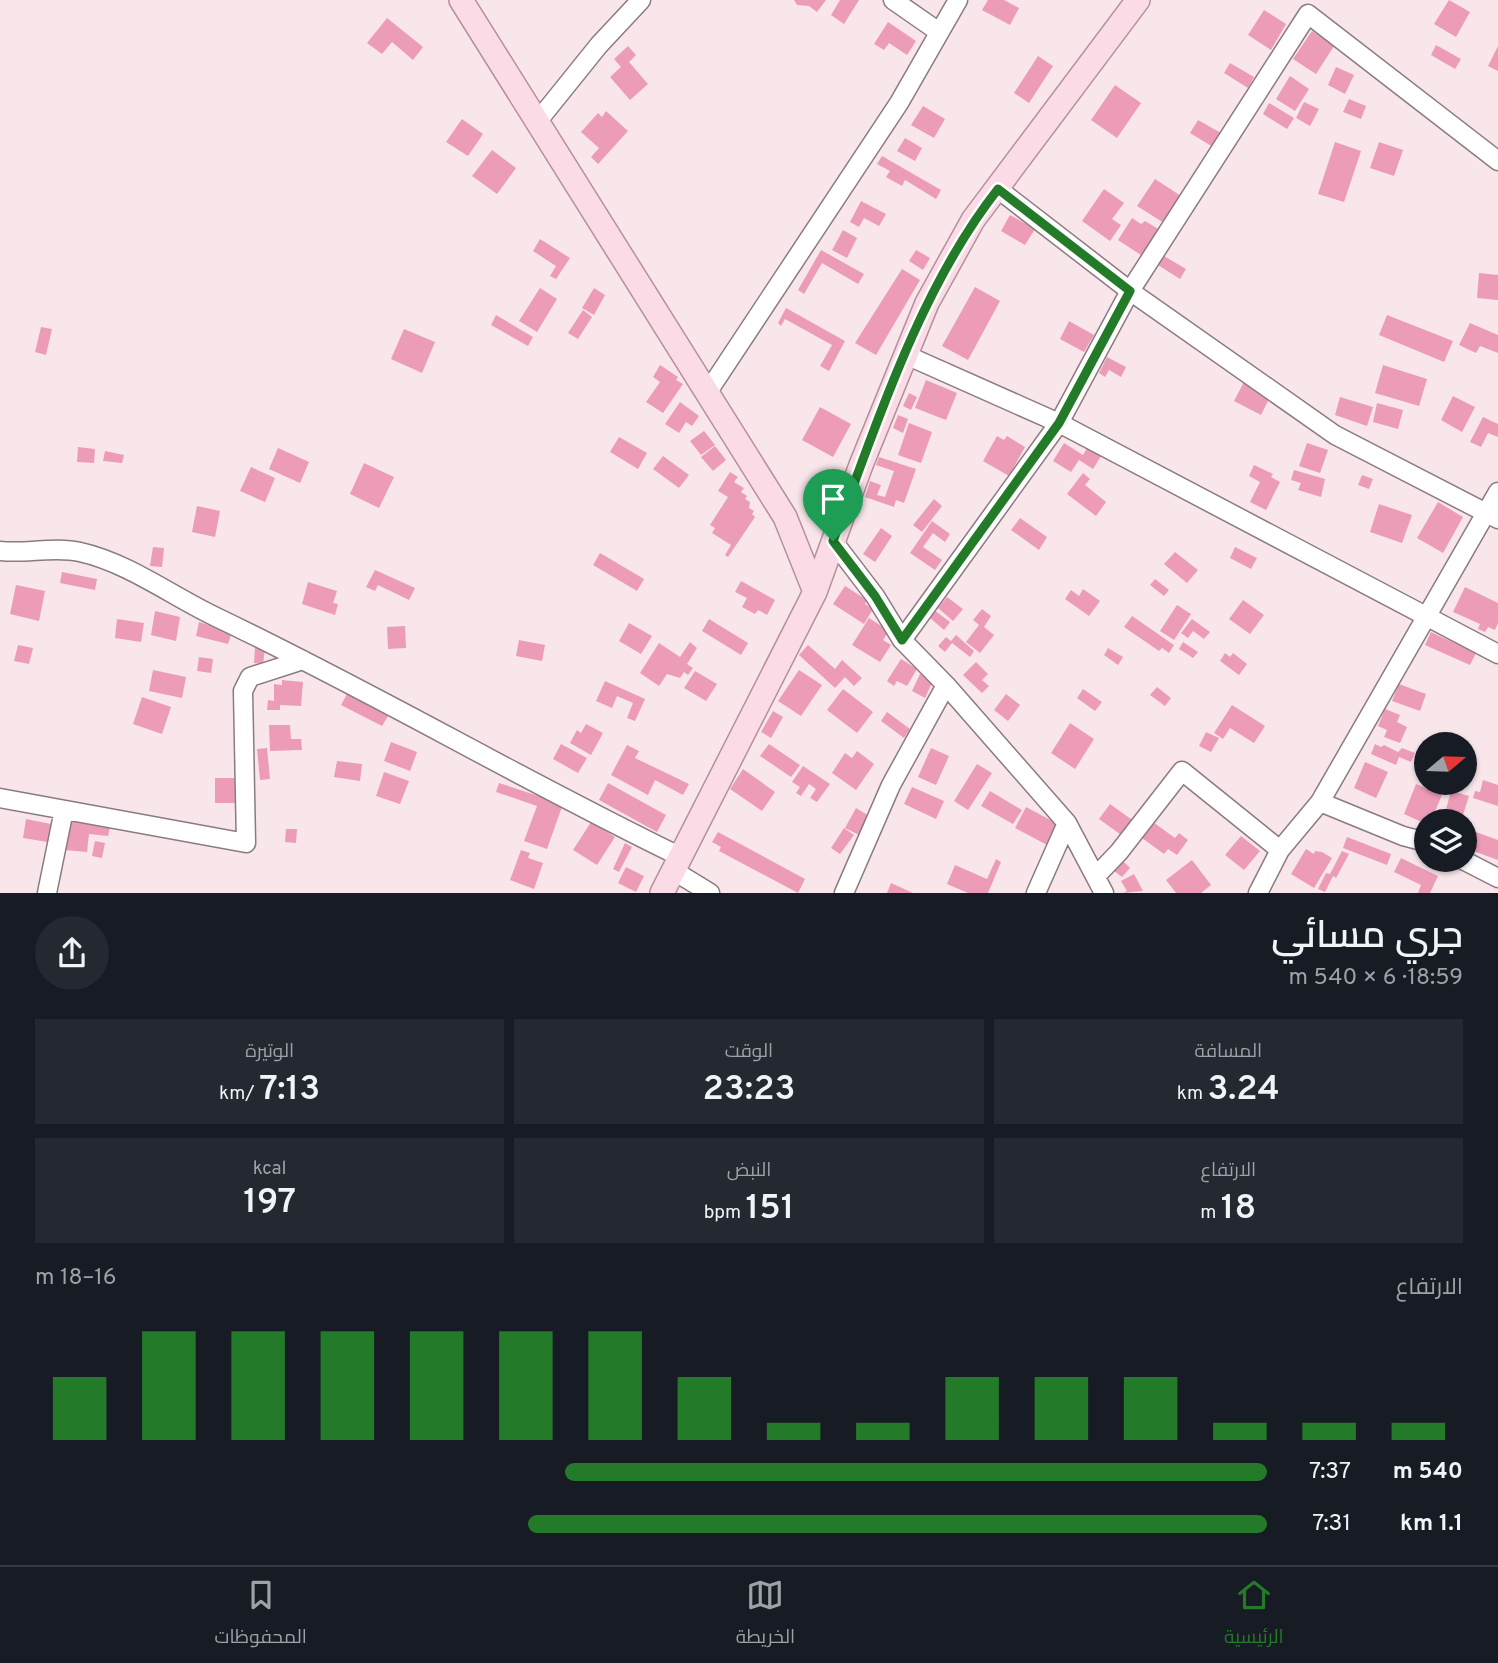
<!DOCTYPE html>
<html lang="ar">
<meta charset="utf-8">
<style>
:root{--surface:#171b24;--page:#242831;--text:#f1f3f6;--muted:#9ea1a6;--line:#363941;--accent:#237a28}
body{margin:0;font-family:Overpass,Cairo,sans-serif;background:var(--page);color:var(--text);direction:rtl;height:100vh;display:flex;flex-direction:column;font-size:26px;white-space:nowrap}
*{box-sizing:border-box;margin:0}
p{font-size:23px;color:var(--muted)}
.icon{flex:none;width:38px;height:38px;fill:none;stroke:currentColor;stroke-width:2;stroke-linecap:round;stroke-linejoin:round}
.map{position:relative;height:893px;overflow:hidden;direction:ltr}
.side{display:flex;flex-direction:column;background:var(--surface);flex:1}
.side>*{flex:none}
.needle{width:46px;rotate:71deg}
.tools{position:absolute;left:1414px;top:732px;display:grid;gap:14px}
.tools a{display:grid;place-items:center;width:63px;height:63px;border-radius:50%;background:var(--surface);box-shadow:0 2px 5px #0004;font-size:35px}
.pin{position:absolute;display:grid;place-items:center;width:60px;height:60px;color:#fff;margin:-72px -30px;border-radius:50% 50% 50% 0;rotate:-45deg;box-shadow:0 0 7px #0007}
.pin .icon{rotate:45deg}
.round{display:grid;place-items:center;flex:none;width:74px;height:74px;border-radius:37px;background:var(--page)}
.overview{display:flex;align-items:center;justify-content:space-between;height:119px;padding:0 35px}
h1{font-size:38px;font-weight:600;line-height:52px}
.metrics{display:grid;grid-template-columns:repeat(3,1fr);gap:10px;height:119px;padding:7px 35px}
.metrics div{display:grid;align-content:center;border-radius:0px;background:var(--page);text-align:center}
.metrics b{font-size:35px;font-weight:600}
.metrics small{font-size:19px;font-weight:400}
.metrics p{font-size:19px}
.chart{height:196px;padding:14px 35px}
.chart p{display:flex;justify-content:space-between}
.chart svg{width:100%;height:126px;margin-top:7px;stroke:var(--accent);stroke-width:6}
ul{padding:0 35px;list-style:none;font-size:23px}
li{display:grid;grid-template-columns:112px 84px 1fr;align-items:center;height:52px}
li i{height:18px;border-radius:9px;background:var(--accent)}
.tabs{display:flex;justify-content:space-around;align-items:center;height:98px;border-top:2px solid var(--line);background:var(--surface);font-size:19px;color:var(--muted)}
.tabs a{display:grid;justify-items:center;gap:4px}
.tabs .on{color:var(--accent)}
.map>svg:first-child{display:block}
.building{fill:#ed9cb8}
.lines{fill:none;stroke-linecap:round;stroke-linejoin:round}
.minor-casing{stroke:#8b7b80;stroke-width:21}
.major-casing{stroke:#b4909c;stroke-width:26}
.minor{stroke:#fff;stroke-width:18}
.major{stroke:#fbdce6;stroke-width:23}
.route-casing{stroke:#fff;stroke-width:14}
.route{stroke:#237a28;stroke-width:9}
</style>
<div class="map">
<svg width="1498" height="893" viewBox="0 0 1498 893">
<rect width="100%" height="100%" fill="#f8e6eb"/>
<path class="building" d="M 794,0 L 826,0 L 817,12 L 809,6 L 797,5 Z
M 840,0 L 859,0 L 844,24 L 831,15 Z
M 988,0 L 1004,0 L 1019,8 L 1010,25 L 982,10 Z
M 1449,0 L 1470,12 L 1456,37 L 1434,24 Z
M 1264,10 L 1286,24 L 1271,50 L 1248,35 Z
M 387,18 L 423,47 L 413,60 L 392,42 L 382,54 L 367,43 Z
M 888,22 L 916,41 L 907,55 L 889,43 L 884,50 L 874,44 Z
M 1312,31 L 1334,46 L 1316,74 L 1293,59 Z
M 1436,45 L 1461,59 L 1455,69 L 1431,55 Z
M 628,46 L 636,55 L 629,62 L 648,84 L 630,100 L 610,77 L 621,67 L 614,59 Z
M 1498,46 L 1498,71 L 1488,66 Z
M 1038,56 L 1053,66 L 1029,103 L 1014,93 Z
M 1230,63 L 1254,77 L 1248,88 L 1224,73 Z
M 1336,67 L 1354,75 L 1345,94 L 1328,85 Z
M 1290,76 L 1309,89 L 1295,111 L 1276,99 Z
M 1115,85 L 1141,103 L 1117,138 L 1091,120 Z
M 1349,99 L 1366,106 L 1361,119 L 1343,112 Z
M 1304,102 L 1319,109 L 1310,126 L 1296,118 Z
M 1269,103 L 1294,118 L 1287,129 L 1263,114 Z
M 923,106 L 945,119 L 934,138 L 911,125 Z
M 606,111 L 628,131 L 598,164 L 591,157 L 599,148 L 581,132 L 598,113 L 602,117 Z
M 462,119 L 483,134 L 468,156 L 446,142 Z
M 1198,120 L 1221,133 L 1213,147 L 1190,133 Z
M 905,138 L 922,148 L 915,161 L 897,151 Z
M 1335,142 L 1361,151 L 1344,202 L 1318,194 Z
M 1379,142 L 1403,150 L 1394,176 L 1370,168 Z
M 492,150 L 516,168 L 497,194 L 472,176 Z
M 882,156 L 941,190 L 936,199 L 905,180 L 902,186 L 886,177 L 890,171 L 877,164 Z
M 1155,179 L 1181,196 L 1164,223 L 1137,206 Z
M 1104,189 L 1124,203 L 1112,219 L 1121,225 L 1110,241 L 1082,221 Z
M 861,201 L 886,214 L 879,226 L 864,218 L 859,227 L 850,222 Z
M 1010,215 L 1035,229 L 1025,245 L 1001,231 Z
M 1132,218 L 1141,224 L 1145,221 L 1160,230 L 1144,257 L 1118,240 Z
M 843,230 L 857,238 L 847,258 L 832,250 Z
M 540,239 L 570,258 L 556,279 L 550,276 L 556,266 L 533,251 Z
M 821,250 L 864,274 L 858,284 L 822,263 L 804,294 L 798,290 Z
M 916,250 L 930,258 L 923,270 L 909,261 Z
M 1164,256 L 1186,269 L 1180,279 L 1158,265 Z
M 902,269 L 920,280 L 876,355 L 855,343 Z
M 1479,273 L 1498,275 L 1498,300 L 1477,298 Z
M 975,287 L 1000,301 L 968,360 L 942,346 Z
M 540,288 L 557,299 L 537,332 L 519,321 Z
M 594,288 L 605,295 L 594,315 L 582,308 Z
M 786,308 L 845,341 L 829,371 L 820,366 L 832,345 L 785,319 L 781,326 L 778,323 Z
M 583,310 L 592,317 L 578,339 L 568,333 Z
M 496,315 L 533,337 L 528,346 L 491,325 Z
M 1387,315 L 1453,341 L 1444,362 L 1379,335 Z
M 1069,321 L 1094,335 L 1084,352 L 1060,339 Z
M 1470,323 L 1498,335 L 1498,353 L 1480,346 L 1476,353 L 1459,345 Z
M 41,327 L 52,329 L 46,355 L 35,352 Z
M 404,329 L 435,342 L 422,373 L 391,359 Z
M 1107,357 L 1126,367 L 1121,377 L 1109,370 L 1105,377 L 1099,373 Z
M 660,365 L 678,377 L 676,380 L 683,384 L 663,413 L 646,402 L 660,382 L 653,377 Z
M 1383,365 L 1427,379 L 1419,406 L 1375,393 Z
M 926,380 L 957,393 L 946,420 L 915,408 Z
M 1245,380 L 1271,395 L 1261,415 L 1234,401 Z
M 909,393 L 917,397 L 911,410 L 903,406 Z
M 1453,396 L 1475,407 L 1462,432 L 1441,420 Z
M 1340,397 L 1373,407 L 1367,426 L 1335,415 Z
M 680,402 L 699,416 L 692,426 L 686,422 L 679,433 L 665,424 Z
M 1377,403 L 1403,410 L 1398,429 L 1373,422 Z
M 820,407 L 851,424 L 833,457 L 802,440 Z
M 898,415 L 908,419 L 903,433 L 893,428 Z
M 1483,417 L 1498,424 L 1498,437 L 1488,433 L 1481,447 L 1470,442 Z
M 909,423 L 932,432 L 921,463 L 898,455 Z
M 704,431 L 715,445 L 701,455 L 690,441 Z
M 997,436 L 1004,440 L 1007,436 L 1025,447 L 1009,476 L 983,461 Z
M 619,437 L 647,453 L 638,469 L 610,452 Z
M 1064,443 L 1083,455 L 1087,448 L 1092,451 L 1094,447 L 1103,453 L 1093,469 L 1079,460 L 1071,472 L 1053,461 Z
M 1307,443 L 1328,450 L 1320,473 L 1299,466 Z
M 715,446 L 726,460 L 713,471 L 701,457 Z
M 78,447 L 95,449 L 94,463 L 77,462 Z
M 278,448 L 309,462 L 300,483 L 269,469 Z
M 105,451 L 124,455 L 122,463 L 103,461 Z
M 663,456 L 689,475 L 679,488 L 653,469 Z
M 879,457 L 916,469 L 904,503 L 896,500 L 894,507 L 865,497 L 870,481 L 881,485 L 877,495 L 885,497 L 894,471 L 876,465 Z
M 364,463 L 394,477 L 379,508 L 350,494 Z
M 1254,465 L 1273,474 L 1271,477 L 1280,482 L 1266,510 L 1250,502 L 1260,482 L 1249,476 Z
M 251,467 L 275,478 L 265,502 L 240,491 Z
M 1294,470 L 1325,479 L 1321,497 L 1298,490 L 1301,483 L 1291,480 Z
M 730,472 L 738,477 L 734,482 L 744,488 L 741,492 L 747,496 L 745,499 L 750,502 L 749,508 L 754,511 L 752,514 L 755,517 L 728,557 L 725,555 L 731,545 L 712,533 L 715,528 L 710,525 L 728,497 L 718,491 Z
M 1083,473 L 1090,479 L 1085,485 L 1106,502 L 1096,516 L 1067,494 Z
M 1362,475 L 1373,479 L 1369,489 L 1358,485 Z
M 934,499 L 942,506 L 922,532 L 913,525 Z
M 1438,502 L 1463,517 L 1443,553 L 1417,538 Z
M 1379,504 L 1412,515 L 1402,543 L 1370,532 Z
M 197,506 L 220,511 L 215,537 L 192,532 Z
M 1020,518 L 1047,537 L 1039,550 L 1011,530 Z
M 932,521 L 950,534 L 945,542 L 933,533 L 923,547 L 942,560 L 935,570 L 910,553 Z
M 881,528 L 892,536 L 875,562 L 863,554 Z
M 153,547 L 164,548 L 162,567 L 150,566 Z
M 1235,547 L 1257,558 L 1251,569 L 1230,558 Z
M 1175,552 L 1198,570 L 1187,583 L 1164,564 Z
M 600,553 L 644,579 L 637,591 L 593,565 Z
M 375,570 L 415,588 L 409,600 L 378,585 L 375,591 L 366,587 Z
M 62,572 L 97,579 L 95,590 L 60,583 Z
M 1155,579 L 1169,590 L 1164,596 L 1150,585 Z
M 741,581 L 775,600 L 767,615 L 758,610 L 755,614 L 742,607 L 747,598 L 735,592 Z
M 308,582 L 337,591 L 333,603 L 338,604 L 335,615 L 302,604 Z
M 16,585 L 45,591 L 39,621 L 10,614 Z
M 845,586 L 867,600 L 865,604 L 873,609 L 864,624 L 833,604 Z
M 1465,587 L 1498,603 L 1498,623 L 1495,630 L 1488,627 L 1485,632 L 1478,629 L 1480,624 L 1453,612 Z
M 1083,589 L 1100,601 L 1089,616 L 1065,599 L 1071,590 L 1079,596 Z
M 947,597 L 963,609 L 953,621 L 938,608 Z
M 1243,600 L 1264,615 L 1250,634 L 1229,619 Z
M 1177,605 L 1191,614 L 1174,640 L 1160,631 Z
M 982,609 L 991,616 L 984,627 L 994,635 L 980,653 L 966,642 L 979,625 L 973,620 Z
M 934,610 L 950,622 L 944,630 L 929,617 Z
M 155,611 L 180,617 L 176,641 L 151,635 Z
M 1132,616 L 1174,645 L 1169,653 L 1162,648 L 1159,651 L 1124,627 Z
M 869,618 L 889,631 L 883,640 L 891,645 L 880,662 L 852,645 Z
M 117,619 L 144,623 L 141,642 L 115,638 Z
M 709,619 L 748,643 L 741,655 L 702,631 Z
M 1192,619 L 1210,632 L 1204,639 L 1193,631 L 1188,638 L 1181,633 Z
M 199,622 L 232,632 L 228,644 L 196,636 Z
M 629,623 L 652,636 L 641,654 L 619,641 Z
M 405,626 L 406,648 L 388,649 L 387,627 Z
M 1431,632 L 1476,653 L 1470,665 L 1425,645 Z
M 956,635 L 974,651 L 970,657 L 952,643 L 945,652 L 938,646 L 946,637 L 951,641 Z
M 519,640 L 545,645 L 542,661 L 516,656 Z
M 690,642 L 697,648 L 687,664 L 693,668 L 688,675 L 684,672 L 680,678 L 667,674 L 659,686 L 640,673 L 659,643 L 680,657 Z
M 1183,642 L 1198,652 L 1193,658 L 1179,649 Z
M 18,645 L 33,648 L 29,664 L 14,661 Z
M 808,645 L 835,669 L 842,660 L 862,678 L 854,686 L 845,677 L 835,688 L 799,655 Z
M 255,648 L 265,649 L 263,664 L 254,663 Z
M 1108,648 L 1123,657 L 1118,665 L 1104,655 Z
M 1225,653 L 1230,657 L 1233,653 L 1247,664 L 1239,675 L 1220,661 Z
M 199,657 L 213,659 L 211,673 L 197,671 Z
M 901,659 L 917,669 L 907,686 L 897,681 L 894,686 L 887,681 Z
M 976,662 L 988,674 L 982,680 L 989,686 L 982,693 L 963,675 Z
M 153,670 L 186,677 L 182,698 L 149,691 Z
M 799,670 L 822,685 L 801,716 L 778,701 Z
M 695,671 L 717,684 L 706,701 L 684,688 Z
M 920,674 L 933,681 L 925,698 L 912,691 Z
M 282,680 L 303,682 L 301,706 L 280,705 L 280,710 L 267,710 L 268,700 L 274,701 L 274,684 L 282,685 Z
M 605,681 L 645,699 L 635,721 L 627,718 L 633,703 L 617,696 L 612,708 L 596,701 Z
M 1399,684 L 1426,694 L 1420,711 L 1392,701 Z
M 1157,687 L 1171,698 L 1165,706 L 1150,695 Z
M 843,689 L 873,712 L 857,733 L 827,710 Z
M 1083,689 L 1102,702 L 1095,711 L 1077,698 Z
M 347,694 L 388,716 L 382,726 L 341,705 Z
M 1006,694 L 1020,705 L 1008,721 L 994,710 Z
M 142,697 L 171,707 L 162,734 L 133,724 Z
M 1232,705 L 1265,726 L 1254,743 L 1230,728 L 1223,739 L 1214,733 Z
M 1385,709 L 1400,715 L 1397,722 L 1407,727 L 1400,743 L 1384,737 L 1387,730 L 1378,726 Z
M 773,711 L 783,717 L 771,738 L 761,732 Z
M 887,712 L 910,729 L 904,738 L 881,721 Z
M 1070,723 L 1094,739 L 1075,769 L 1051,753 Z
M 586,724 L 603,733 L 591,755 L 570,743 L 577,730 L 581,733 Z
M 269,725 L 290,725 L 291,739 L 301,739 L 302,750 L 270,751 Z
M 1206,732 L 1219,738 L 1211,752 L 1199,746 Z
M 391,742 L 417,752 L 410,771 L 384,761 Z
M 561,744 L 587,758 L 578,773 L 553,759 Z
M 769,744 L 800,765 L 791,777 L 760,756 Z
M 1375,744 L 1381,747 L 1384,745 L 1398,752 L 1402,748 L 1415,753 L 1411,762 L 1399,757 L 1396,765 L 1371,754 Z
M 627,745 L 639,751 L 635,758 L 689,784 L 683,795 L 655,780 L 648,795 L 611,775 Z
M 267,748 L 270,779 L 260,780 L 257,749 Z
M 931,748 L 949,756 L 936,785 L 918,777 Z
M 857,751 L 874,764 L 856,790 L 832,773 L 845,753 L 852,758 Z
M 337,761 L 362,764 L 360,781 L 334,777 Z
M 1365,762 L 1388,772 L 1376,798 L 1354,788 Z
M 977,764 L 992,773 L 968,810 L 954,801 Z
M 803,766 L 830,784 L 817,802 L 810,798 L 816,789 L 809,784 L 801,796 L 796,793 L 800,787 L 792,782 Z
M 743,769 L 775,792 L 762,811 L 730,789 Z
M 384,772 L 409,781 L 400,804 L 376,796 Z
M 215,778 L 237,778 L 237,803 L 215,803 Z
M 1483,780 L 1498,785 L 1498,806 L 1473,798 L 1475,791 L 1480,792 Z
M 499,783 L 563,804 L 547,849 L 524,841 L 537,806 L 496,792 Z
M 608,783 L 666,815 L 657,832 L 599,800 Z
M 1416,784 L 1442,795 L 1431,821 L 1426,821 L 1426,824 L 1404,814 Z
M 912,787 L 944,801 L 936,819 L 904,804 Z
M 990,791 L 1022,810 L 1013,824 L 981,806 Z
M 1451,791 L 1469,796 L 1462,818 L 1445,813 Z
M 1110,804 L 1135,822 L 1124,837 L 1099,819 Z
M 1026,807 L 1058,824 L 1047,845 L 1015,828 Z
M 856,808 L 869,816 L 859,835 L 845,828 Z
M 26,819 L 56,825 L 53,843 L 23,838 Z
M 67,821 L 110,826 L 108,836 L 89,834 L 87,852 L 64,850 Z
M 591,822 L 615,837 L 597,865 L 573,850 Z
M 1153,822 L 1175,838 L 1179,833 L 1188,840 L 1177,855 L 1168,849 L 1164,854 L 1142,838 Z
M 844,828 L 854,835 L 840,854 L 831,848 Z
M 1465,828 L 1498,840 L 1498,860 L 1465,848 Z
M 286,829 L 297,829 L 296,843 L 285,842 Z
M 718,832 L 805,879 L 798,893 L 719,851 L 721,847 L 712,842 Z
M 1241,836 L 1260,851 L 1244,870 L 1225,855 Z
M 1347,837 L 1391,854 L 1387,865 L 1343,848 Z
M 95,841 L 105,843 L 102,858 L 92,856 Z
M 625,843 L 632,847 L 619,872 L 613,869 Z
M 1306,849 L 1314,854 L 1315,851 L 1322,852 L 1332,858 L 1314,888 L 1291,874 Z
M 521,850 L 530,853 L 528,858 L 543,863 L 534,889 L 510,880 Z
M 1342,851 L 1349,854 L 1336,878 L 1333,876 L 1325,892 L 1318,889 L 1326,873 L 1330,874 Z
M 1401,858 L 1438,876 L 1430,893 L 1418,893 L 1421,885 L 1394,872 Z
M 996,859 L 1001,862 L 988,893 L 968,893 L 947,884 L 955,865 L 987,879 Z
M 1122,860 L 1130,868 L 1122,877 L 1114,871 Z
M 1192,860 L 1211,885 L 1201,893 L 1176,893 L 1166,880 Z
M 626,867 L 644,876 L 636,892 L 618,883 Z
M 1134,874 L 1143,891 L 1123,893 L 1127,891 L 1121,881 Z
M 891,883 L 913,893 L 887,893 Z"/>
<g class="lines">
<defs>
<path id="minor" d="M 893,0 L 939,32
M 537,122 L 599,45 L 641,0
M 998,189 L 1130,291 L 1335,435 L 1498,519
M 906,355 L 1059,423 L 1498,654
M 707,393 L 899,103 L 958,0
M 833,541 L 875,596 L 902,640 L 946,685 L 1067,823 L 1104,893
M 0,551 C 26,554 55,546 80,552 C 129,563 173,597 218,618 C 375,693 524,781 681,857
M 902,640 L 1059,423 L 1130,291 L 1308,14 L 1498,161
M 0,798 L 246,843 L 243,691 L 250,677 L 303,660
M 1320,802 L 1403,836 L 1426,842
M 1280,850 L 1320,802 L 1498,492
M 1461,859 L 1498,878
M 674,871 L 710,893
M 1096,876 L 1119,852 L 1182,771 L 1280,850 L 1258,893
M 47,893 L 64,810
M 844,893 L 891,785 L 946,685
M 1036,893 L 1067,823"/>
<path id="major" d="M 461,0 L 785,517 L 815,592
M 662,893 L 815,592 L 861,465 L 927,303 L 973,220 L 1138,0"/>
</defs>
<use href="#minor" class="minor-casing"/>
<use href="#major" class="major-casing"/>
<use href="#minor" class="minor"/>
<use href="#major" class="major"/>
</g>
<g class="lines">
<defs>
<path id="route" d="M 998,189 L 1130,291 L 1059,423 L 902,640 L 875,596 L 833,541 C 877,423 920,288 998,189 Z"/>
</defs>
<use href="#route" class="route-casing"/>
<use href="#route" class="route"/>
</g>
</svg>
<div class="tools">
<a><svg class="needle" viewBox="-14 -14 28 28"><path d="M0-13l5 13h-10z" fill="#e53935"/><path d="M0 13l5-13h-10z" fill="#9ea1a6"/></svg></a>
<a><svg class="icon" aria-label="layers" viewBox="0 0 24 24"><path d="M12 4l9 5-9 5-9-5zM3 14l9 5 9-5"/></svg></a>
</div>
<div class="pin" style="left:833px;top:541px;background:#1e9e55"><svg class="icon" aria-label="arrive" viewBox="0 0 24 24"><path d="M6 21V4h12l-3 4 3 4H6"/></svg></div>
</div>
<section class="side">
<div class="overview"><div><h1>جري مسائي</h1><p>18:59 · 6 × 540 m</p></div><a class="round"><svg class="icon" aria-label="share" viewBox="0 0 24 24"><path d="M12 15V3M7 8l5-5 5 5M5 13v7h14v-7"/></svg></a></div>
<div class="metrics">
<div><p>المسافة</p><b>3.24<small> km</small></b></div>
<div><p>الوقت</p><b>23:23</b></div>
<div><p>الوتيرة</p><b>7:13<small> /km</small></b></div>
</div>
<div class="metrics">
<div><p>الارتفاع</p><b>18<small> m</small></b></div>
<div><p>النبض</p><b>151<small> bpm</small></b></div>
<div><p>kcal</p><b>197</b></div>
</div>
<div class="chart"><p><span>الارتفاع</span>16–18 m</p>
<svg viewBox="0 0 160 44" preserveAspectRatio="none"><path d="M5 44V22M15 44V6M25 44V6M35 44V6M45 44V6M55 44V6M65 44V6M75 44V22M85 44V38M95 44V38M105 44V22M115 44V22M125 44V22M135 44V38M145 44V38M155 44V38"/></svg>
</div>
<ul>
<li><b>540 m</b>7:37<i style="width:57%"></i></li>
<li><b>1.1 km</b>7:31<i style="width:60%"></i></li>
</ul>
</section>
<nav class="tabs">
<a class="on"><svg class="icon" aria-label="home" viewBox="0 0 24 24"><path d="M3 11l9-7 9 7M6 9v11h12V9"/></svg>الرئيسية</a>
<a><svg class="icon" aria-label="map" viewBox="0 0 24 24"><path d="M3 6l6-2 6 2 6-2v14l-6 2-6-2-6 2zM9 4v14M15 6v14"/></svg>الخريطة</a>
<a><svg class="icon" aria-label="saved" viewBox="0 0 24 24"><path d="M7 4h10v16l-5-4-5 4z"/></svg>المحفوظات</a>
</nav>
